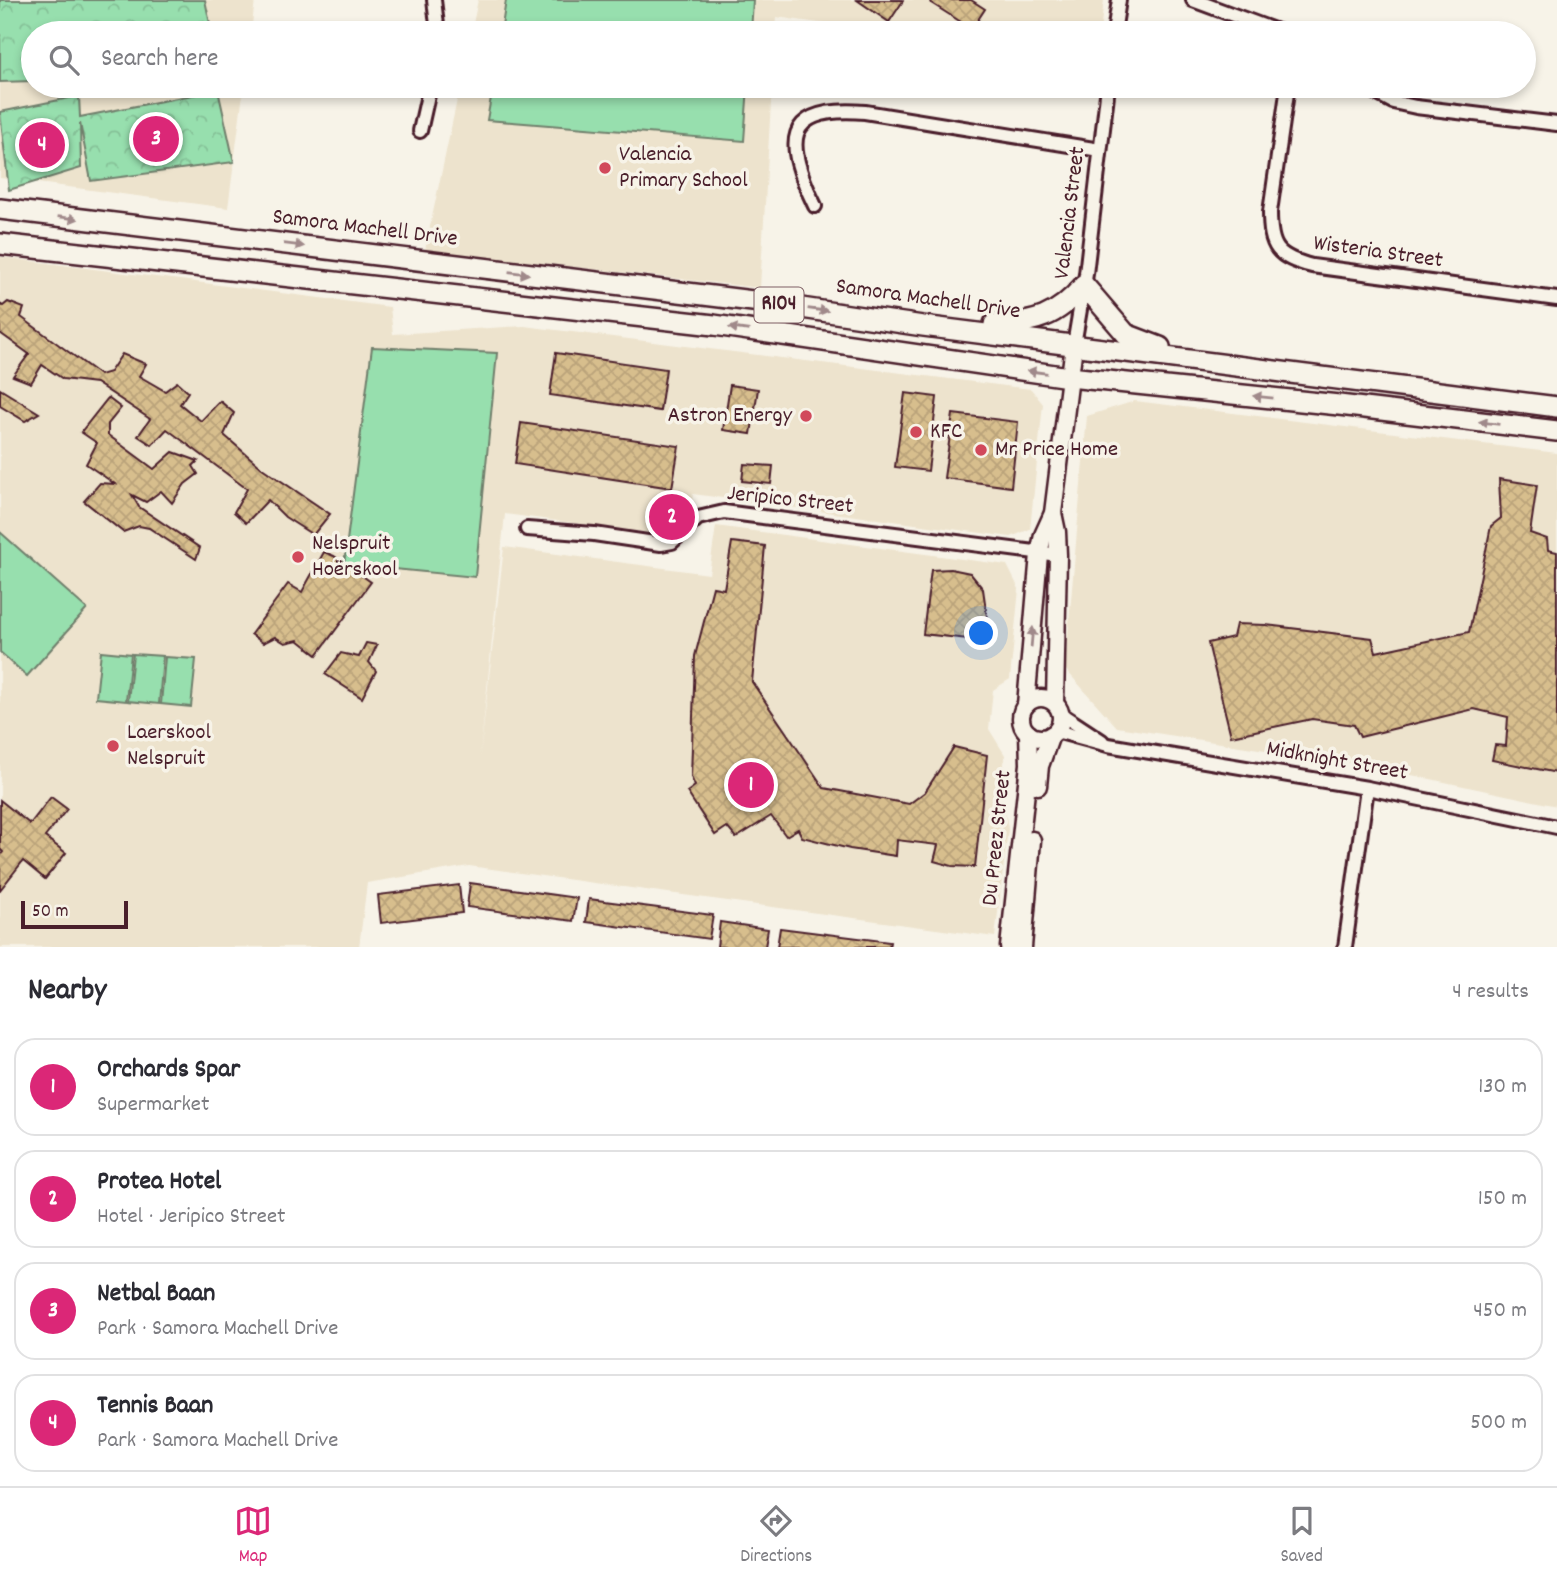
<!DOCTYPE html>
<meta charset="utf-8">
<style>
body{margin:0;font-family:Dekko,sans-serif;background:#f7f7f7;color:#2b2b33}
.scale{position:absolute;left:21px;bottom:18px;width:107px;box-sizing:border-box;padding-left:7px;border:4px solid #4a1f2b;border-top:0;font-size:19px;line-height:24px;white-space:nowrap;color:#4a1f2b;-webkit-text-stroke:5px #f7f3e8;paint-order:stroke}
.you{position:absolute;left:982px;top:634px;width:24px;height:24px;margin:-18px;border:5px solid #fff;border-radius:50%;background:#1a73e8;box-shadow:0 0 0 10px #1a73e833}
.badge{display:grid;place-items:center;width:46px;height:46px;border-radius:50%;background:#db2777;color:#fff;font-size:23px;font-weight:700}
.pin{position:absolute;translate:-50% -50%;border:4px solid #fff;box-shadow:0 2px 7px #0006}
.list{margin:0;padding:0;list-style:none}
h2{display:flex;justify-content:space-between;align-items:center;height:91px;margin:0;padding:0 28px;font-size:30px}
h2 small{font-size:23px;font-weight:400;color:#7c7c81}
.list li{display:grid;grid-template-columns:46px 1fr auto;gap:21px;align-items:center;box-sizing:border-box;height:98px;margin:0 14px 14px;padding:0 14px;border:2px solid #e1e1e2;border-radius:21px}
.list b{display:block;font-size:26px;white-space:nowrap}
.list p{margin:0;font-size:23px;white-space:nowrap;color:#7c7c81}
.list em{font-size:23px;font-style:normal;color:#7c7c81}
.icon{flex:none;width:38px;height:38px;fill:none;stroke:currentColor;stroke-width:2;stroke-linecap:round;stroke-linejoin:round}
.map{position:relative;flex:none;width:1557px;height:947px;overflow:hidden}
.search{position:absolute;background:#fff;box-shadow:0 4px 10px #0003;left:21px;right:21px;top:21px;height:77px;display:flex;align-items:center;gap:18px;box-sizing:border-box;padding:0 24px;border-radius:38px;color:#7c7c81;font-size:26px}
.sheet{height:539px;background:#fff}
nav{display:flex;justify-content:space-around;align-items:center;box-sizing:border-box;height:98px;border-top:2px solid #e1e1e2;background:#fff;font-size:19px;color:#7c7c81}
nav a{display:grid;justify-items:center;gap:4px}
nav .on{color:#db2777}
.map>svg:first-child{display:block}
.built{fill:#ede3cd}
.grass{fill:#97dfae;stroke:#707f6c;stroke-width:2}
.park{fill:url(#park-crowns);stroke:#707f6c;stroke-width:2}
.building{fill:url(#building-cross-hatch);stroke:#4a1f2b;stroke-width:2}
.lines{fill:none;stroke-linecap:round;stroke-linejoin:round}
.minor-casing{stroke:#4a1f2b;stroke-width:18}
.tertiary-casing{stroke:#4a1f2b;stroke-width:21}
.primary-casing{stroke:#4a1f2b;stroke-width:24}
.minor{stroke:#f7f3e8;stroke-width:12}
.tertiary{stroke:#f7f3e8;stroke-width:16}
.primary{stroke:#f7f3e8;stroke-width:19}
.oneway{fill:#a0898a}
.poi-dot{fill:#d1495b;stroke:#f7f3e8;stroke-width:2.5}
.labels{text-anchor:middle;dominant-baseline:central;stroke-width:7;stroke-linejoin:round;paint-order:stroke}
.shield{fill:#f7f3e8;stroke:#7e5f64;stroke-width:2}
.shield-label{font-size:21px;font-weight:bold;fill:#4a1f2b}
.poi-label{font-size:23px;fill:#4a1f2b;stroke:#f7f3e8;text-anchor:start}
.street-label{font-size:23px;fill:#4a1f2b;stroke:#f7f3e8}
</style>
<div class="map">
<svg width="1557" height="947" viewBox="0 0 1557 947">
<defs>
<pattern id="park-crowns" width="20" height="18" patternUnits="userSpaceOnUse" patternTransform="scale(1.75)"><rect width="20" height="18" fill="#97dfae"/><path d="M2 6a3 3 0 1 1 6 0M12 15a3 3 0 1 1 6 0" fill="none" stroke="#84bf96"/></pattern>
<pattern id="building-cross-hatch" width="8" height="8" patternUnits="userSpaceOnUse" patternTransform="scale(1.75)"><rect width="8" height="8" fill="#d7be8d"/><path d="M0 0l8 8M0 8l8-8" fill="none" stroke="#baa37a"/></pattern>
</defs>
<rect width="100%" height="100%" fill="#f7f3e8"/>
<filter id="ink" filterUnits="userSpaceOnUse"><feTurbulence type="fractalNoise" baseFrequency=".0143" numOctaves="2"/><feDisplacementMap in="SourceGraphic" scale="14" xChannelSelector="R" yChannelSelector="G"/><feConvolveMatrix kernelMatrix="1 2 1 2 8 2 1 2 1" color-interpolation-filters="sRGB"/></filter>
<g filter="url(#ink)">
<!-- built -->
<g class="built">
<polygon points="0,0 255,0 251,33 33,33 33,86 244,86 228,208 0,178"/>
<polygon points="478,0 1104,0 1100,33 891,33 776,17 775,33 471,33"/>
<polygon points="460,86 772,86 760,288 425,250"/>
<polygon points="0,257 390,307 393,334 524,326 1031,389 1043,404 1030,529 1011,537 693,494 690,514 665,535 505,514 480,756 504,547 709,574 716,526 1007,565 1019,589 1010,679 993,690 989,729 1005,755 1001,790 1008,829 995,937 469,866 367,883 359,947 0,947"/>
<polygon points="1135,401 1557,453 1557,806 1369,766 1117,727 1065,669 1087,416"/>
</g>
<!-- grass -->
<g class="grass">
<polygon points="506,0 753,0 751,33 501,33"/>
<polygon points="493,86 748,86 744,141 487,120"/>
<polygon points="372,347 497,353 475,577 344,564"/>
<polygon points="0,532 87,609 27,676 0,652"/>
<polygon points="101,651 131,654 126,701 96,698"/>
<polygon points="133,654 163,656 159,704 128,701"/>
<polygon points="165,657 196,659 191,707 161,704"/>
</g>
<!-- park -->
<g class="park">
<polygon points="0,0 205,0 212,33 33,33 33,81 0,82"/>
<polygon points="218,90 234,162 91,181 80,123 81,168 9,190 0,112 79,96 80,117"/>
</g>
<!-- building -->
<g class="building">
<polygon points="857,0 902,0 903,1 889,22"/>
<polygon points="933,0 971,0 985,9 972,29 931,3"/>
<polygon points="8,302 24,308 21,317 100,375 110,372 122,354 146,364 139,376 165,391 177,382 188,392 180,404 201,421 220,401 234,413 224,435 262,468 330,514 313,535 285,517 268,500 246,523 234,512 247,489 167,429 152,445 138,436 150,419 96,383 63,379 42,365 31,383 13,376 29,354 0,333 0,304 3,306"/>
<polygon points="556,353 666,369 660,411 550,395"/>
<polygon points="730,385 758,389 751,434 723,430"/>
<polygon points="0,389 39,413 25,421 0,406"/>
<polygon points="905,393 937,397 928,471 895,467"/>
<polygon points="108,398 121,408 108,424 108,435 154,469 173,452 198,461 193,466 198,474 185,484 172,503 161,491 146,502 132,495 139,507 200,548 196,559 149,528 139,526 123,532 84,501 100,483 115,484 86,464 97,443 81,432"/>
<polygon points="953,414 1018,422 1011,487 944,478"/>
<polygon points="521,423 679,446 672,488 515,464"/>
<polygon points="744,464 773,466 771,484 742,481"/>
<polygon points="1499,479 1537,485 1530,533 1547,539 1548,550 1557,552 1557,773 1492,760 1495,745 1506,746 1508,717 1474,709 1360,737 1354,725 1312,719 1231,736 1208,643 1233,637 1236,624 1266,625 1372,638 1376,652 1469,632 1491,526 1501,518"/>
<polygon points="732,542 765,546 752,682 824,788 909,804 925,792 954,747 987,755 975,867 952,866 934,861 938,845 897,840 896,856 850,849 802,837 798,829 786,836 771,816 736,838 727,827 715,835 687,792 695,786 691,777 695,656 713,587 724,589"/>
<polygon points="324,552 334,556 371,582 317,655 298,640 285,643 275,637 263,643 251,634 288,584 302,592"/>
<polygon points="951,569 970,573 983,589 988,624 986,641 923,634 931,570"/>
<polygon points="366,643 377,645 369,662 376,671 362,698 325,674 341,653 359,657"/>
<polygon points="51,797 67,809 45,837 66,853 45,879 23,861 0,890 0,856 3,852 0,849 0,800 30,824"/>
<polygon points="470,883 577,898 573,921 467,907"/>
<polygon points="459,885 462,913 381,923 378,895"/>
<polygon points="589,899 713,915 709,939 586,922"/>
<polygon points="720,922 768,929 765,947 717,947"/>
<polygon points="780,928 890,942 889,947 777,947"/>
</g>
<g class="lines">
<!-- minor casing -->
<g class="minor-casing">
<g id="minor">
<polyline points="434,0 438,33"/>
<polyline points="1193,0 1282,33"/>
<polyline points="1114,33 1119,0"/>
<path d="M 1288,86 L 1270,212 C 1270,248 1277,257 1312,266 L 1557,299"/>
<polyline points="1363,86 1393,102 1416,107 1557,124"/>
<polyline points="420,131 430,86"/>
<path d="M 815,206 C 785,144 781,105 865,112 L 1100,150"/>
<polyline points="1074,345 1086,274 1108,86"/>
<polyline points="527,529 594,534 661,544 672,542 698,518 724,512 1058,555"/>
<polyline points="1061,714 1102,741"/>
<polyline points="1056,731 1108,745 1367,788 1557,827"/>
<polyline points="1345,947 1367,788"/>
</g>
</g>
<!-- tertiary casing -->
<g class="tertiary-casing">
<g id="tertiary">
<polyline points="1053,513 1057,532 1058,555 1055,703"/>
<circle cx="1041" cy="718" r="20"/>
<polyline points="1026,705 1039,554 1043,535 1053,513 1074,345"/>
<polyline points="1038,786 1040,766 1051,735"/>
<polyline points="1009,947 1029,764 1028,733"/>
<polyline points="1023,947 1032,840"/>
</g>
</g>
<!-- primary casing -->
<g class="primary-casing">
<g id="primary">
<polyline points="0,209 761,302 923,326 1557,407"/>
<polyline points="0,244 714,325 1069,377 1339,405 1557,431"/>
<path d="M 994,324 C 1034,324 1057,317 1084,285 L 1126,334 L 1160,347"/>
</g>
</g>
<!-- minor -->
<use href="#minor" class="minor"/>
<!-- tertiary -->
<use href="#tertiary" class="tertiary"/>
<!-- primary -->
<use href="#primary" class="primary"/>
</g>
<!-- one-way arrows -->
<defs><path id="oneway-solid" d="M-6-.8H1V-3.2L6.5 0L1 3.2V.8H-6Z" transform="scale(1.75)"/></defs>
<g class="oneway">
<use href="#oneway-solid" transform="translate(68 218) rotate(7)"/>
<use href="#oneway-solid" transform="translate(294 245) rotate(7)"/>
<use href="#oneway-solid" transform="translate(519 273) rotate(7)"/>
<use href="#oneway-solid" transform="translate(818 310) rotate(8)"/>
<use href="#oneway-solid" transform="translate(739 329) rotate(-172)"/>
<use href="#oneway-solid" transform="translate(1037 372) rotate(-172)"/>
<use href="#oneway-solid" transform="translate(1263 397) rotate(-174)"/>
<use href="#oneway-solid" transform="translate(1489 423) rotate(-173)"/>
<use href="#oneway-solid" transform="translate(1032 637) rotate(-85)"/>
</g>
</g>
<!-- markers -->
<g class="poi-dot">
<circle cx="605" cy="168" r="7"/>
<circle cx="806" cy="416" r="7"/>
<circle cx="916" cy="432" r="7"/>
<circle cx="981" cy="450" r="7"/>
<circle cx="298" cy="557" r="7"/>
<circle cx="113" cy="746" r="7"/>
</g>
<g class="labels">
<!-- shield labels -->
<rect class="shield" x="754.5" y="287.5" width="49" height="35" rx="5"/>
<g class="shield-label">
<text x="779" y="305">R104</text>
</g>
<!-- poi labels -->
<g class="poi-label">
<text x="619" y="155">Valencia<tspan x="619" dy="26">Primary School</tspan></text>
<text x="792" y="416" text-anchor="end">Astron Energy</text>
<text x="930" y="432">KFC</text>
<text x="995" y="450">Mr Price Home</text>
<text x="312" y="544">Nelspruit<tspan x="312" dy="26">Hoërskool</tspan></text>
<text x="127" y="733">Laerskool<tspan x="127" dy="26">Nelspruit</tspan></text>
</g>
<!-- street labels -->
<g class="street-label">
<text transform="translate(1071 213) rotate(-83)">Valencia Street</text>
<text transform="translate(365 229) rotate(7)">Samora Machell Drive</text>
<text transform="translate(1378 253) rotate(8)">Wisteria Street</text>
<text transform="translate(928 300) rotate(8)">Samora Machell Drive</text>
<text transform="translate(790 501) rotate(6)">Jeripico Street</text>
<text transform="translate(1337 762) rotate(10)">Midknight Street</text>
<text transform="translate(998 838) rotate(-84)">Du Preez Street</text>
</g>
</g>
</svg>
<div class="scale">50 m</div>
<div class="you"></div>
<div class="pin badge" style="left:751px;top:785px">1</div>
<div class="pin badge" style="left:672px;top:517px">2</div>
<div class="pin badge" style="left:156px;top:139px">3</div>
<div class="pin badge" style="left:42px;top:145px">4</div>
<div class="search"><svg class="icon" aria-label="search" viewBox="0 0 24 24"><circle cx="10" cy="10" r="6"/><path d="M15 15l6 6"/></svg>Search here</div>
</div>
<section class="sheet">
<h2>Nearby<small>4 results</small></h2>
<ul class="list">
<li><span class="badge">1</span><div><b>Orchards Spar</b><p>Supermarket</p></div><em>130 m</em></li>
<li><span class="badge">2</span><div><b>Protea Hotel</b><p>Hotel · Jeripico Street</p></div><em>150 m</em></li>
<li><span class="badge">3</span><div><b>Netbal Baan</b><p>Park · Samora Machell Drive</p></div><em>450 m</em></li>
<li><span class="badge">4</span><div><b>Tennis Baan</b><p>Park · Samora Machell Drive</p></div><em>500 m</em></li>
</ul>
</section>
<nav>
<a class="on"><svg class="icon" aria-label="map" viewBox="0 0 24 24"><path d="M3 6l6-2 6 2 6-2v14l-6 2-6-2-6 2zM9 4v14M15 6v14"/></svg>Map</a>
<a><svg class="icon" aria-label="directions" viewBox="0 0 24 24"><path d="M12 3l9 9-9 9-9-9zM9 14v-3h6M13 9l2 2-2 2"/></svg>Directions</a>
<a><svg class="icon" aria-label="saved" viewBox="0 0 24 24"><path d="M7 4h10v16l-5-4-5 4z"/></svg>Saved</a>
</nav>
